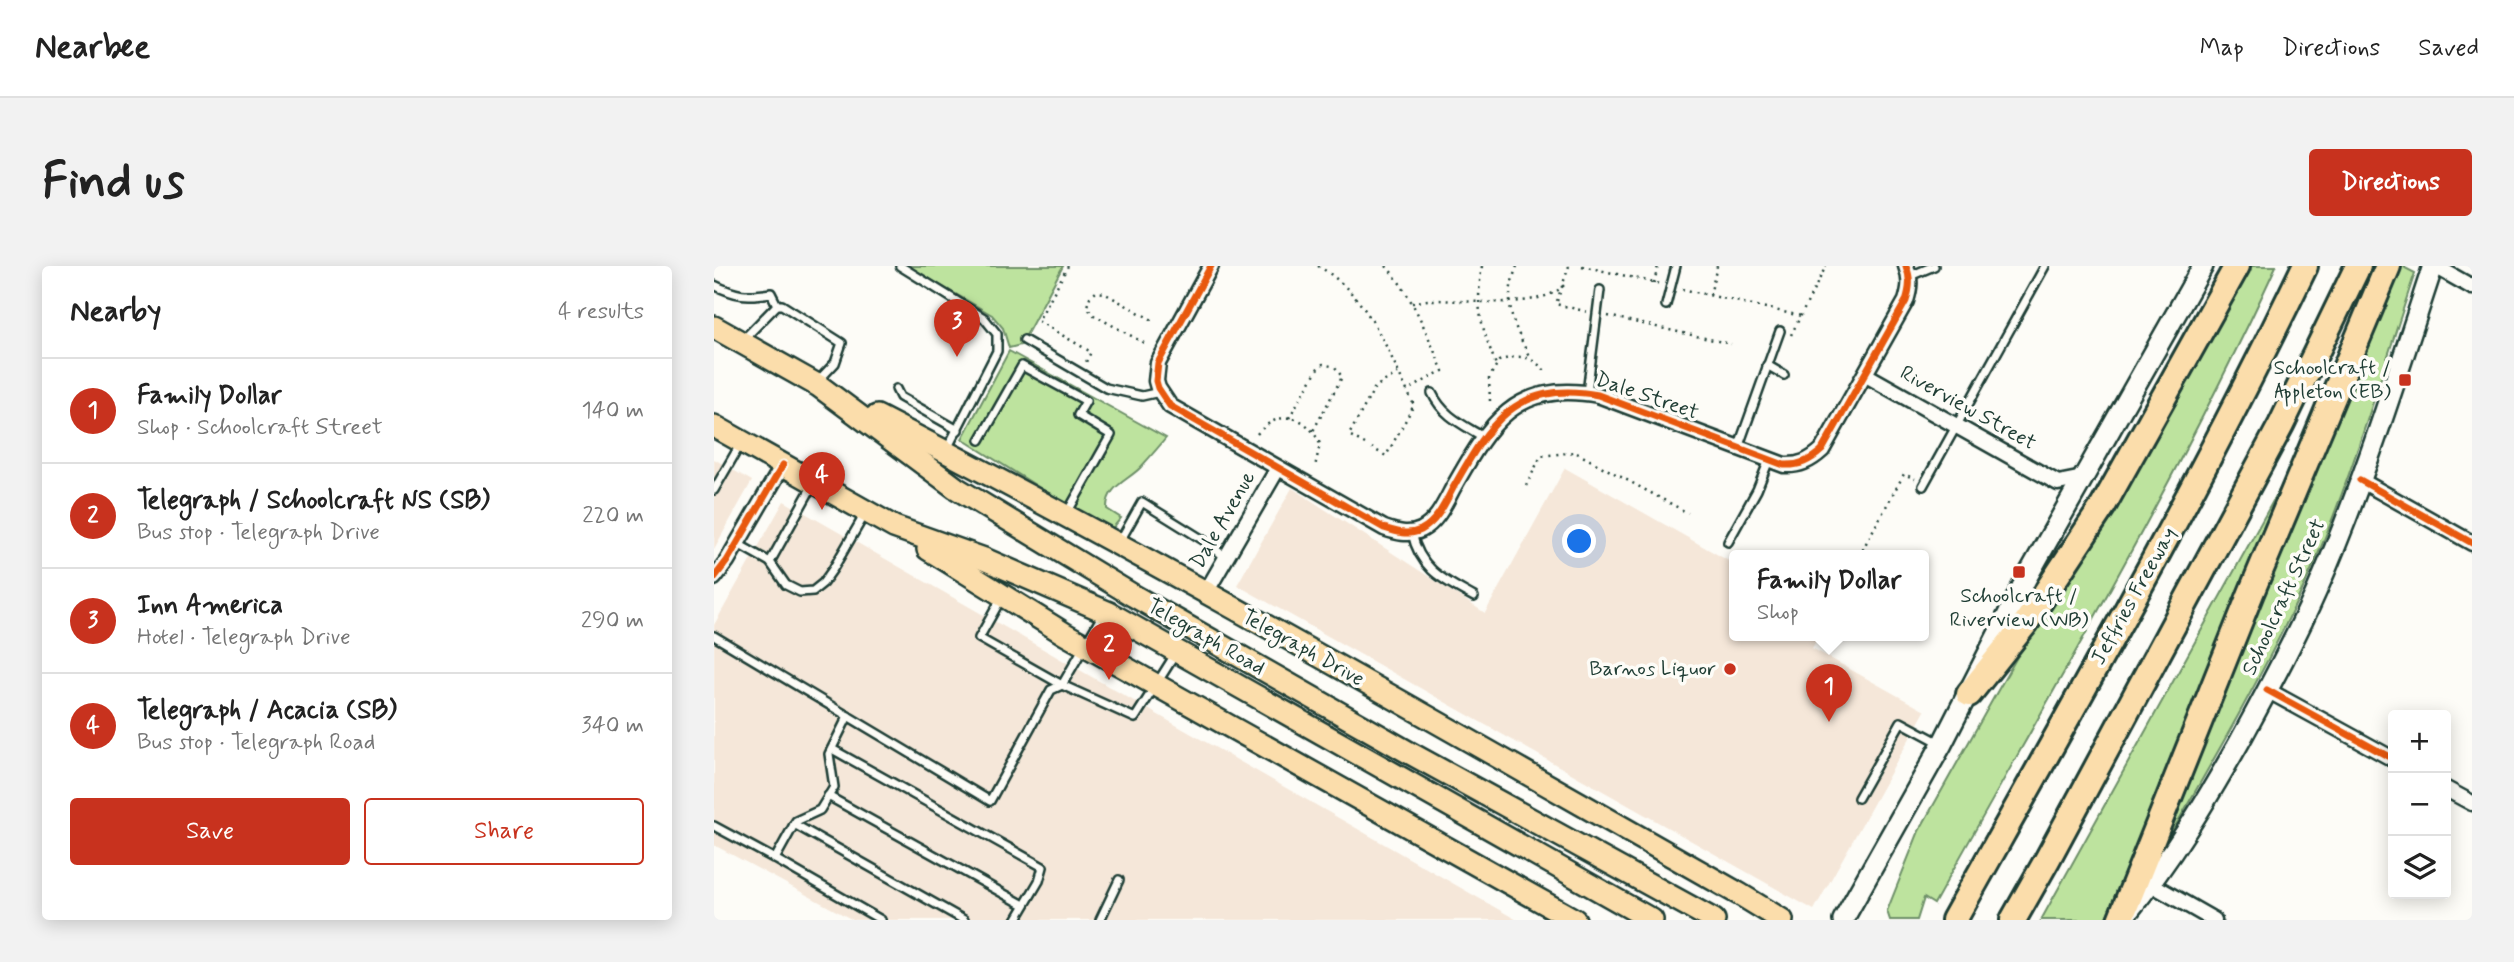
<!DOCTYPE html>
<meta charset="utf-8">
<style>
body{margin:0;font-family:Mynerve,sans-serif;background:#f2f2f2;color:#222}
.controls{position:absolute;right:21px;bottom:21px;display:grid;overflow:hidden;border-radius:7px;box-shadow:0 4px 18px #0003}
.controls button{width:63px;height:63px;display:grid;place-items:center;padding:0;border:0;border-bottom:2px solid #e0e0e0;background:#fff;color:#222;font:35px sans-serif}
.you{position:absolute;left:866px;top:276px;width:24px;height:24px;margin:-18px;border:5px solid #fff;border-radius:50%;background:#1a73e8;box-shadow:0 0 0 10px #1a73e833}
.badge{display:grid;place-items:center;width:46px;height:46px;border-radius:50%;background:#c8321e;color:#fff;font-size:23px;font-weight:700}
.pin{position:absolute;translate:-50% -58px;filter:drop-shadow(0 2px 4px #0008)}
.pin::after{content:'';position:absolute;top:37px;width:24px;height:21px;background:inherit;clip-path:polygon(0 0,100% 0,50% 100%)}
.popup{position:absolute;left:1015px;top:284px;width:200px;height:91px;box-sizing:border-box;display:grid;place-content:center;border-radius:7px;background:#fff;filter:drop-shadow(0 2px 5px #0005);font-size:23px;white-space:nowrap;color:#767676}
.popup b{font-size:26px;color:#222}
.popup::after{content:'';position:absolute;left:50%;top:100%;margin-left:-14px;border:14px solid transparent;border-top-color:#fff}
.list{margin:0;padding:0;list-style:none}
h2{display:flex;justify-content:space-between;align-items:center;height:91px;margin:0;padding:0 28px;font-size:30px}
h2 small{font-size:23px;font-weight:400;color:#767676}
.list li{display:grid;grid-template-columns:46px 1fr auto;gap:21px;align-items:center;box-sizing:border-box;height:105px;padding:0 28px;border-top:2px solid #e0e0e0}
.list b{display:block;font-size:26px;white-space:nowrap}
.list p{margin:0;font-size:23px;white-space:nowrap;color:#767676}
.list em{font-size:23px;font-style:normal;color:#767676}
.actions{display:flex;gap:14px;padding:21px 28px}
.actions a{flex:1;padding:16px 0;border:2px solid #c8321e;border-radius:7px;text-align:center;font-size:24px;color:#c8321e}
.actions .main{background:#c8321e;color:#fff}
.icon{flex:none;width:38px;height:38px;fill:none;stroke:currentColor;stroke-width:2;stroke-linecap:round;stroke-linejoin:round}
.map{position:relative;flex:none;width:1758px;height:654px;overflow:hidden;border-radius:7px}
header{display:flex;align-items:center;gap:42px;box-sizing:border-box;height:98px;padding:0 35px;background:#fff;border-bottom:2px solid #e0e0e0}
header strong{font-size:33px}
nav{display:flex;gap:38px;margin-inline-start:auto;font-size:24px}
.intro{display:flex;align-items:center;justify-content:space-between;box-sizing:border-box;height:168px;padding:0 42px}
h1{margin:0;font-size:49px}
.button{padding:18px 32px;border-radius:7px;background:#c8321e;color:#fff;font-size:24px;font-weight:700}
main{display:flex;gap:42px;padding:0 42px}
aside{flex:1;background:#fff;border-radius:7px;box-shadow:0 4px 18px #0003}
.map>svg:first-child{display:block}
.built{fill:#f5e7d9}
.green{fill:#bde39e;stroke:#6e9069;stroke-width:2}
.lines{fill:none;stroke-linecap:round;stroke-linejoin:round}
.lane-casing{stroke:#1f3d34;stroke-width:12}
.street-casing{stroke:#1f3d34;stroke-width:19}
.secondary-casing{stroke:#1f3d34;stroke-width:24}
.primary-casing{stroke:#1f3d34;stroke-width:26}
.highway-casing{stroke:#1f3d34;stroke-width:30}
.path{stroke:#1f3d34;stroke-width:2.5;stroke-dasharray:2 5;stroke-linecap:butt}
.lane{stroke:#fdfcf7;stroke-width:7}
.street{stroke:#fdfcf7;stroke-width:14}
.secondary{stroke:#fdfcf7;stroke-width:19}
.primary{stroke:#fbddab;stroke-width:21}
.highway{stroke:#fbddab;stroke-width:24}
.cycleway-casing{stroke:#fdfcf7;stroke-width:11}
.cycleway{stroke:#e8590c;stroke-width:7}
.poi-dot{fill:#c8321e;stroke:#fdfcf7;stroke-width:2.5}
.labels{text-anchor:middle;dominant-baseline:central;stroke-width:7;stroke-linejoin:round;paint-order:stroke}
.poi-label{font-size:21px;fill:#1f3d34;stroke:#fdfcf7;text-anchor:end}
.street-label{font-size:21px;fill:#1f3d34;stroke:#fdfcf7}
</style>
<header>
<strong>Nearbee</strong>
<nav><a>Map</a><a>Directions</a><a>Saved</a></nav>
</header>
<div class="intro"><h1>Find us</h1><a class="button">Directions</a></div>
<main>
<aside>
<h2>Nearby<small>4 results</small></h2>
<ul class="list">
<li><span class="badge">1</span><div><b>Family Dollar</b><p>Shop · Schoolcraft Street</p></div><em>140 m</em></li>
<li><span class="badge">2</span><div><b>Telegraph / Schoolcraft NS (SB)</b><p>Bus stop · Telegraph Drive</p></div><em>220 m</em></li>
<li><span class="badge">3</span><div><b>Inn America</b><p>Hotel · Telegraph Drive</p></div><em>290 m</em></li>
<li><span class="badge">4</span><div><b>Telegraph / Acacia (SB)</b><p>Bus stop · Telegraph Road</p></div><em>340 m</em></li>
</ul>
<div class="actions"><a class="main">Save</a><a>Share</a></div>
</aside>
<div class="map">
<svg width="1758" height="654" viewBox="0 0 1758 654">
<rect width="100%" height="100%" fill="#fdfcf7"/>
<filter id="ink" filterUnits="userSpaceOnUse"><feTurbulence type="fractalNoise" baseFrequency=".0143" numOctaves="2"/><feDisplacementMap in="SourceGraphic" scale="14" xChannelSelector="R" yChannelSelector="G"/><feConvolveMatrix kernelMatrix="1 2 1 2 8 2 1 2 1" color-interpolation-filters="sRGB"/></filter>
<g filter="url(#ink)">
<!-- built -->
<g class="built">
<polygon points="0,193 38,215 0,283"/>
<polygon points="851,202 1020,298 1020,370 1105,370 1098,382 1211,445 1100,644 523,319 578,222 771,347"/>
<polygon points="70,235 803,654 139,654 0,579 0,359"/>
</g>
<!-- green -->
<g class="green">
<polygon points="193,0 349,0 307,79 295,82 289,62 278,49"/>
<path d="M 1537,0 L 1562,0 C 1461,219 1337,427 1220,638 L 1210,632 L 1203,654 L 1176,654 L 1173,645 L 1205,565 L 1279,433 L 1303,391 L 1335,347 L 1380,276 Z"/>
<path d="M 1686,0 L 1691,0 L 1691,2 L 1701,7 C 1666,110 1637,218 1591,318 C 1551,405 1503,488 1455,571 L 1451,568 Z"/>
<path d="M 295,85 L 452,172 C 444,182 435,192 426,202 C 413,215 392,221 393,243 L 407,252 L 398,263 L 391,263 L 248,173 Z"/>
<polygon points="1580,197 1391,654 1327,654"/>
</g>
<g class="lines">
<!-- lane casing -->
<g class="lane-casing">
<g id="lane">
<polyline points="186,0 270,52 283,68 283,85 232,185"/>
<polyline points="1196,10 1220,0"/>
<path d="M 0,19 C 23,30 32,31 57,27 L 63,39"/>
<polyline points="952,39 962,0"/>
<polyline points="29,74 63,39 68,39 128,77 121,97 103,116"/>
<polyline points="310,74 392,122 428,130 446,126"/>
<polyline points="1053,99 1070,109"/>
<polyline points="182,123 186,131 244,164"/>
<path d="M 718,127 C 729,150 748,158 769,171"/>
<polyline points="873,127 886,24"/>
<polyline points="266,174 308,100 372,135 364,149 397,169 353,247"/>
<polyline points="1024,182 1066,65"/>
<polyline points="1209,220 1331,0"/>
<polyline points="0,224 26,179"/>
<path d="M 698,267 C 706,304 730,314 760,331"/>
<polyline points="406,275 428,236 494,277 512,292"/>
<polyline points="1014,276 1043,224 1055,194"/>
<polyline points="24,278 56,296 72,319 86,326 99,325 109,317 119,303 151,248"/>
<polyline points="56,296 100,217"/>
<polyline points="287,333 265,372 348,419 421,452 462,387"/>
<polyline points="0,370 276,535 337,424 348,419 389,348"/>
<polyline points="118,483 329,601 325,615 302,654"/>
<polyline points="114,530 310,639"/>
<polyline points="1144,532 1187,456 1228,478"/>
<polyline points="80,558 250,654"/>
<polyline points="0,560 61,593 82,555 106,544 120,521 115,488 134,450"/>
<polyline points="61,593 167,654"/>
<polyline points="386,654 405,614"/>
</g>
</g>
<!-- street casing -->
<g class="street-casing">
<g id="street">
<path d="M 497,0 L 444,97 L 442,115 L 444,122 L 456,140 L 670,262 C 682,266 694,270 707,264 C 723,256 731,237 739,222 C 775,158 801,114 884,129 L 1070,199 C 1085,200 1096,195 1108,184 L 1192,35 C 1196,22 1197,13 1192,0"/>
<polyline points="1721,0 1758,21"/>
<polyline points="1152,109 1344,217 1369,212"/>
<polyline points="1646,214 1758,277"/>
<polyline points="0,312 13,295 69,199"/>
<polyline points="491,328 564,202"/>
<polyline points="1553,424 1679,493"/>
<polyline points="1732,523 1758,537"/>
<polyline points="1437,618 1500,654"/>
</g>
</g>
<!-- secondary casing -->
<g class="secondary-casing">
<g id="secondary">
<path d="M 1413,647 C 1457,594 1492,535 1526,475 C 1553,425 1580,376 1603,324 C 1649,219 1683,109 1719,0"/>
<polyline points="1129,654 1228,478 1313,311 1489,0"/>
</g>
</g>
<!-- primary casing -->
<g class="primary-casing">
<g id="primary">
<polyline points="0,61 105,120 242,222 420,330 694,486 1000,654"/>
<path d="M 163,150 C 456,301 741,467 1027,629 L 1068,654"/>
<polyline points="0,160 180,261 270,293 395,347 938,654"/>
<polyline points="214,283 351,368 861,654"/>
</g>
</g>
<!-- highway casing -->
<g class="highway-casing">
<g id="highway">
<polyline points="1255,428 1311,358 1389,240 1523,0"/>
<path d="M 1240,654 C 1361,438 1484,223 1591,0"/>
<polyline points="1299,654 1333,594 1567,159 1644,0"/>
<polyline points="1406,654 1537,327 1674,0"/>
</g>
</g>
<!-- path -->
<g class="path">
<polyline points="354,0 324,55 377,86 371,98"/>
<path d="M 604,0 C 657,31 674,87 700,139 L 672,190 L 658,182"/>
<path d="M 672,0 C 699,29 713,69 729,105 C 715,110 707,119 692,124"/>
<path d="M 768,0 C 761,44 767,58 782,99"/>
<path d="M 803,0 C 788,39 799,57 816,92"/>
<polyline points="855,0 842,38 874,46"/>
<polyline points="868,0 947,18"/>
<polyline points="940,17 944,0"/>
<polyline points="968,23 1087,50"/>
<polyline points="996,29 1003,0"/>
<path d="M 698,37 C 705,36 712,33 719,34 C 752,34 828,45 851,18"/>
<polyline points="894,50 1017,78"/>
<polyline points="1077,69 1112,0"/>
<polyline points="430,77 378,48 373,40 376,31 382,26 390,27 442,56"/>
<path d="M 776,135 L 775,112 L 785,95 C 807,87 818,90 834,108"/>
<polyline points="575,152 604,102 609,98 621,101 628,111 599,165"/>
<path d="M 543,168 C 565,143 592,147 606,178 L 601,201"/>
<polyline points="651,178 635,169 661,121 684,107"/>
<polyline points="812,220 827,190 861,186 974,247"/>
<polyline points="1145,290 1190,208 1201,213"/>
</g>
<!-- lane -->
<use href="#lane" class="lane"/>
<!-- street -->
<use href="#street" class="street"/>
<!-- secondary -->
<use href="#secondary" class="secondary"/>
<!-- primary -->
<use href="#primary" class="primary"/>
<!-- highway -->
<use href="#highway" class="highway"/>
<!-- cycleway casing -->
<g class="cycleway-casing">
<g id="cycleway">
<path d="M 497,0 L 444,97 L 442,115 L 444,122 L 456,140 L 670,262 C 682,266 694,270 707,264 C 723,256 731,237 739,222 C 775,158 801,114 884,129 L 1070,199 C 1085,200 1096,195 1108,184 L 1192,35 C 1196,22 1197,13 1192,0"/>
<polyline points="1646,214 1758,277"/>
<polyline points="0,312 13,295 69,199"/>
<polyline points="1553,424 1679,493"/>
</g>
</g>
<!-- cycleway -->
<use href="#cycleway" class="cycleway"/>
</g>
</g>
<!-- markers -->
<g class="poi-dot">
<rect x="1684" y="107" width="14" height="14" rx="3.5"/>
<rect x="1298" y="299" width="14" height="14" rx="3.5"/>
<circle cx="1016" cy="403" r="7"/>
</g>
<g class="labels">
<!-- poi labels -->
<g class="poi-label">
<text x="1677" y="102">Schoolcraft /<tspan x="1677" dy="24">Appleton (EB)</tspan></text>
<text x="1305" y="330" text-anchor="middle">Schoolcraft /<tspan x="1305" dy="24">Riverview (WB)</tspan></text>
<text x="1002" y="403">Barnos Liquor</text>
</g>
<!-- street labels -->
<g class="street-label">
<text transform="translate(933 130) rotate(19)">Dale Street</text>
<text transform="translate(1254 142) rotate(29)">Riverview Street</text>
<text transform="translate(509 254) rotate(-60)">Dale Avenue</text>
<text transform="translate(1420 330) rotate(-61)">Jeffries Freeway</text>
<text transform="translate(1570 331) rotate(-65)">Schoolcraft Street</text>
<text transform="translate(492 371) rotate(30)">Telegraph Road</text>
<text transform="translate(589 382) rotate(29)">Telegraph Drive</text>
</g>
</g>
</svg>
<div class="controls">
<button>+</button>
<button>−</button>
<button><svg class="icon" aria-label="layers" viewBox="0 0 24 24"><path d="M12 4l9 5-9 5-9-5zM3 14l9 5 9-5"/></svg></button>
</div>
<div class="you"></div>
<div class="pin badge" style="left:1115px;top:456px">1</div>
<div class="popup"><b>Family Dollar</b>Shop</div>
<div class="pin badge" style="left:395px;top:414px">2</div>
<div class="pin badge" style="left:243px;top:91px">3</div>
<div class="pin badge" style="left:108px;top:244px">4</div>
</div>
</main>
